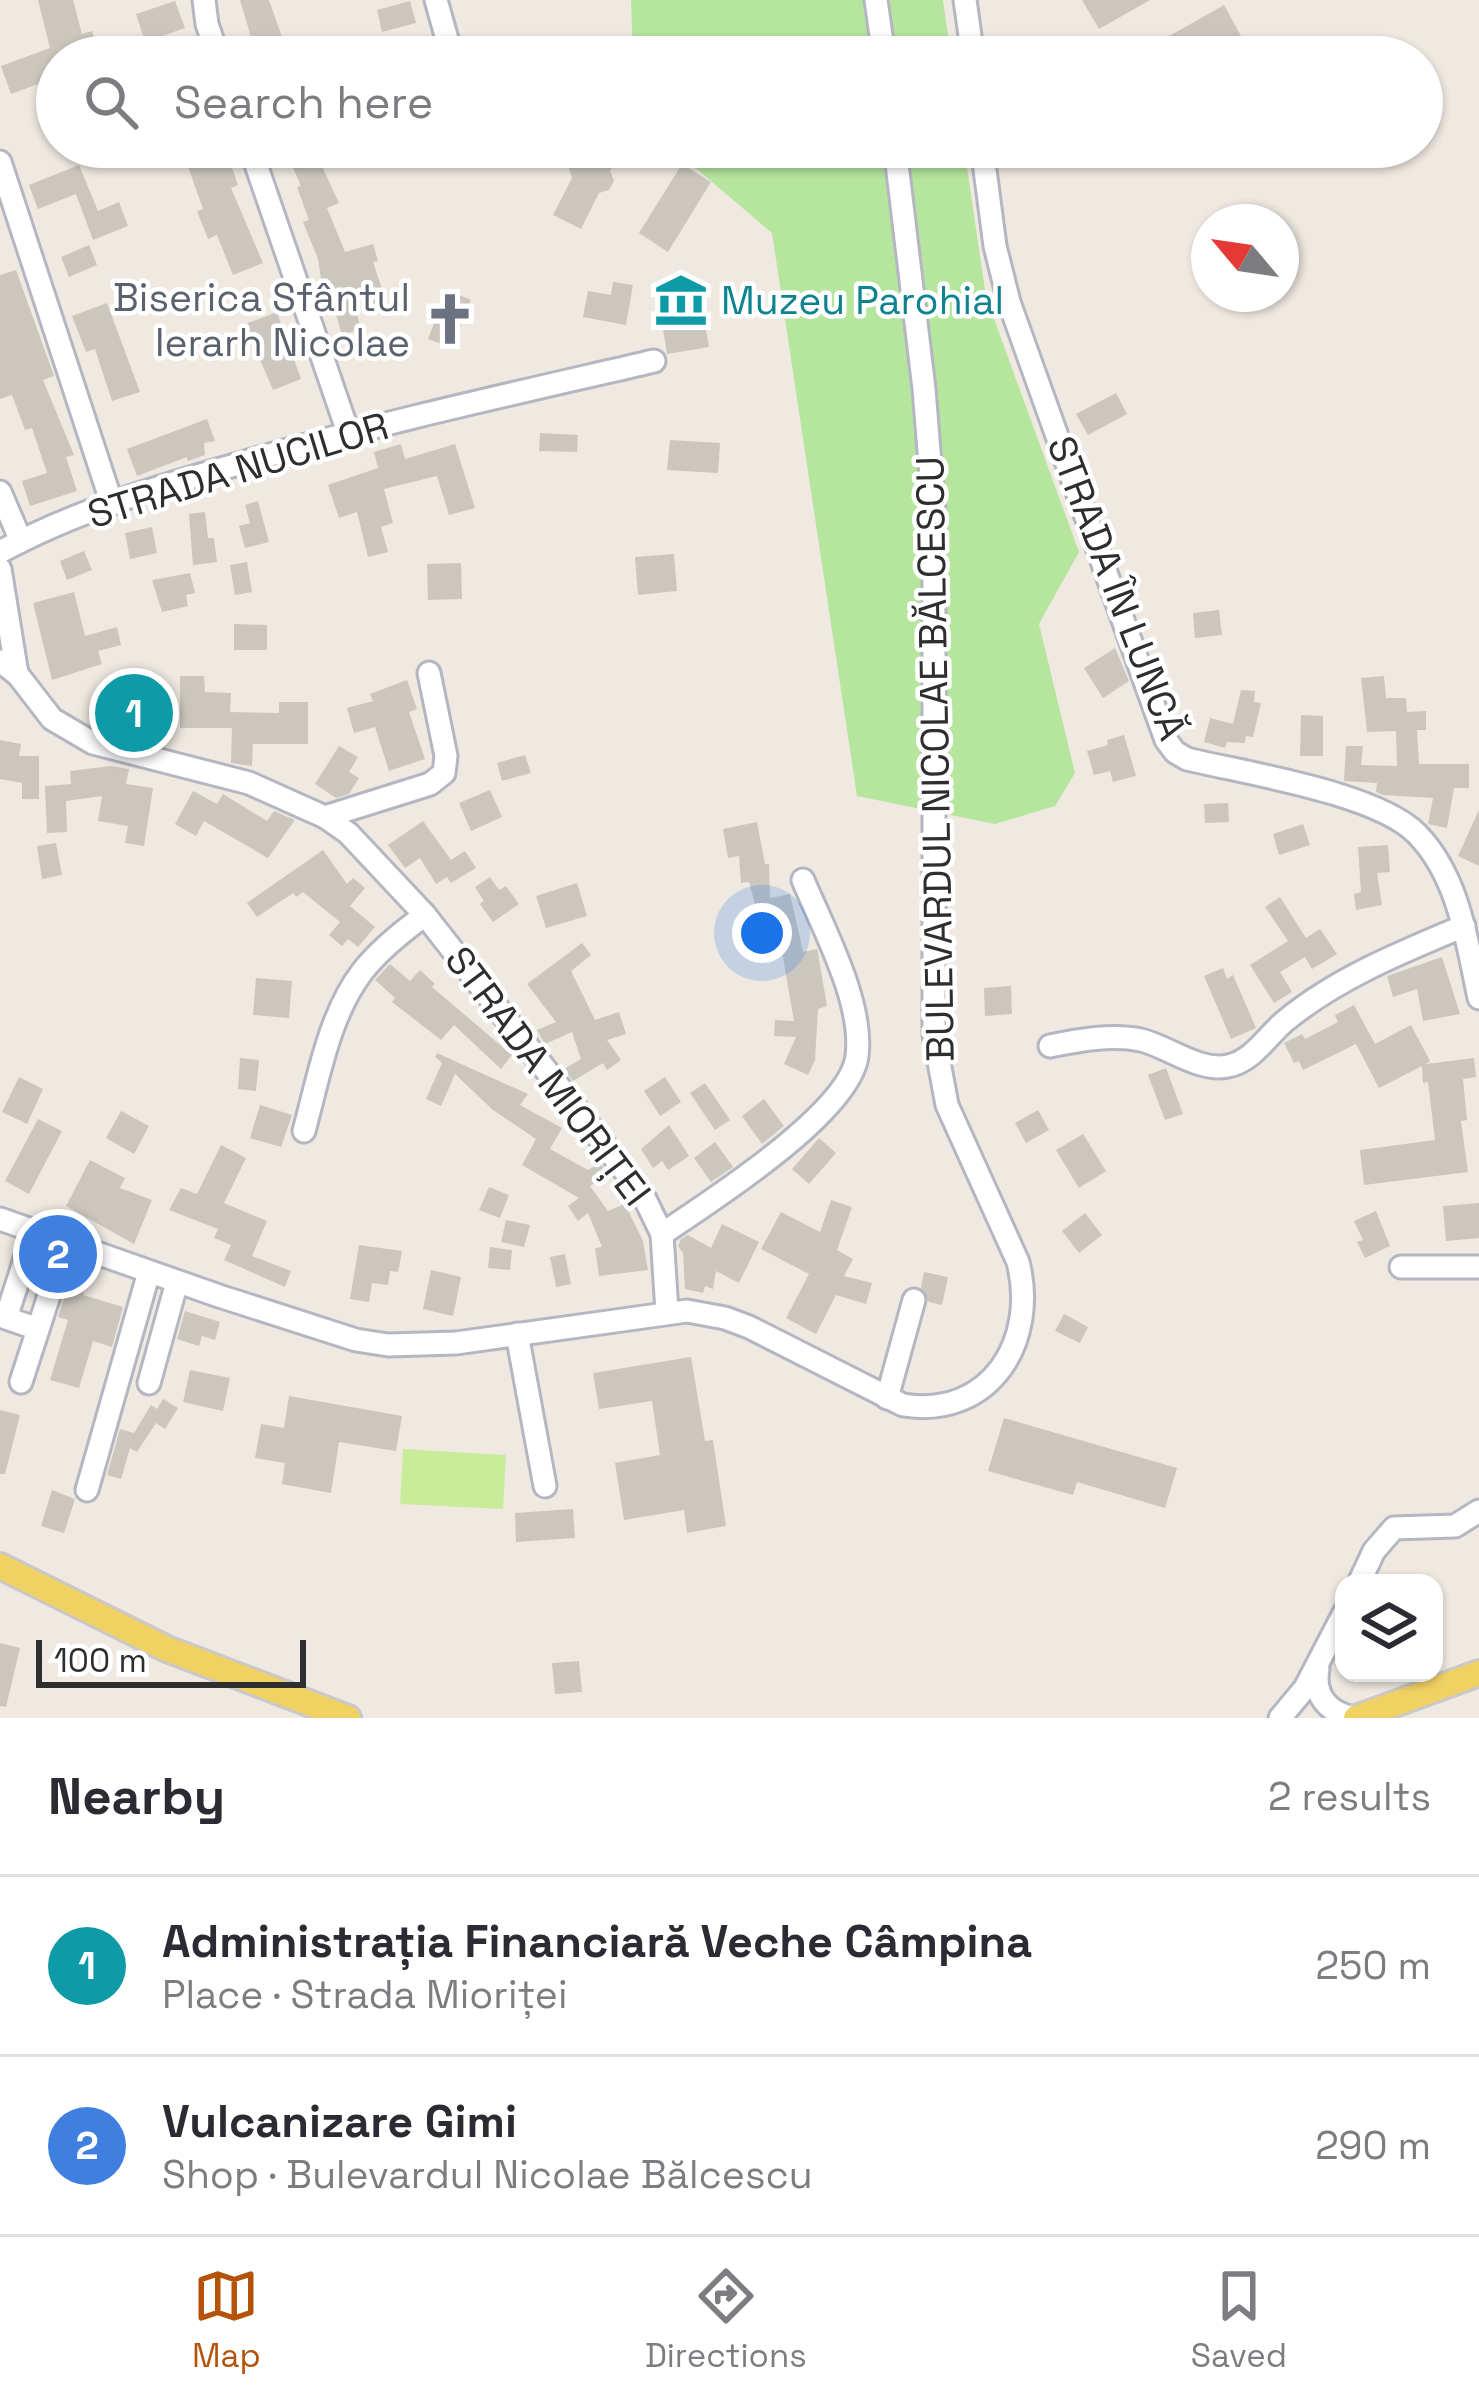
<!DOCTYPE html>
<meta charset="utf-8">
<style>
body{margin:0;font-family:"Space Grotesk",sans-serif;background:#f2f2f3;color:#2b2b33}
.controls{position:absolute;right:36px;bottom:36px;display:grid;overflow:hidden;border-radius:24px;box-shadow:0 3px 9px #0004}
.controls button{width:108px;height:108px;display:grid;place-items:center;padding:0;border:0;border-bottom:3px solid #e1e1e2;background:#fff;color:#2b2b33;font:60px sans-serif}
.compass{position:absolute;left:1191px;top:204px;width:108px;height:108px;border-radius:50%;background:#fff;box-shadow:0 3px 9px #0004;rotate:299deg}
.scale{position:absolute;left:36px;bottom:30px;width:270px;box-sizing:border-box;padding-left:12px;border:6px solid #2e2e2e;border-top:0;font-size:33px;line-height:42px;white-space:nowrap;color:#2e2e2e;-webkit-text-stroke:9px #fff;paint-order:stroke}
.you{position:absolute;left:762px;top:933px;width:42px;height:42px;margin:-30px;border:9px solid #fff;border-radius:50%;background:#1a73e8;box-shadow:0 0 0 18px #1a73e833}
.badge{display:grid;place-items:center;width:78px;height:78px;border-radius:50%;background:#b45309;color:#fff;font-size:39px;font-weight:700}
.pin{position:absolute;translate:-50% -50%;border:6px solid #fff;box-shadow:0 3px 12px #0006}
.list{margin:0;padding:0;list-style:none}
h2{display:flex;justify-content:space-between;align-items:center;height:156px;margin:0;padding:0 48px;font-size:51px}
h2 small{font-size:39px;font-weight:400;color:#7c7c81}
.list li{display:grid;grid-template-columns:78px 1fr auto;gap:36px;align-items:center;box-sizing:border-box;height:180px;padding:0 48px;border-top:3px solid #e1e1e2}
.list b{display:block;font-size:45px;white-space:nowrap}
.list p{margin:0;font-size:39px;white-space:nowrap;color:#7c7c81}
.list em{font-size:39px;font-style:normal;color:#7c7c81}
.icon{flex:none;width:66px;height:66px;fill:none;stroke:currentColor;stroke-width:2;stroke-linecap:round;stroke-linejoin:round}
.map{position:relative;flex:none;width:1479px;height:1718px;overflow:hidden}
.search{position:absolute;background:#fff;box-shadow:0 3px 9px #0004;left:36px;right:36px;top:36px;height:132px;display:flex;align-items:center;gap:30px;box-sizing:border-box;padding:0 42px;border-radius:66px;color:#7c7c81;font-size:45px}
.sheet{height:516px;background:#fff}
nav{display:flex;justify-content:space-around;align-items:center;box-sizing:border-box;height:168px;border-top:3px solid #e1e1e2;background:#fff;font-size:33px;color:#7c7c81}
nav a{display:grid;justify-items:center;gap:6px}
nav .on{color:#b45309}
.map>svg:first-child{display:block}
.green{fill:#b6e59e}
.pitch{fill:#c9ec9a}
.building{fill:#cbc7bf}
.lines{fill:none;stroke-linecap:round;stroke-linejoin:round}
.minor-casing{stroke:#b4b7c1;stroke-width:27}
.major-casing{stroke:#c9c9c9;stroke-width:30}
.minor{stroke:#fff;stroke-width:21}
.major{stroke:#f2d163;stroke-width:24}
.labels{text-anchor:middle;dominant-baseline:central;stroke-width:9;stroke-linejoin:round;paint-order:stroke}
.worship-label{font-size:39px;fill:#5b616d;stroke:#fff;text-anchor:end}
.culture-label{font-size:39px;fill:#0d838f;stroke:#fff;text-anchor:start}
.street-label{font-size:39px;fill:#2e2e2e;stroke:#fff}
</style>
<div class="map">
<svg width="1479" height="1718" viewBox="0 0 1479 1718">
<rect width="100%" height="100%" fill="#efe9e1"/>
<!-- green -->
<g class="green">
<polygon points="631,0 943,0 951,57 633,57"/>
<polygon points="671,147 964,147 986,297 1079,552 1039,624 1075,773 1055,806 995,824 857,796 772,233"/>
</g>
<!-- pitch -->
<polygon class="pitch" points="403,1449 506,1455 503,1509 400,1504"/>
<!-- building -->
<g class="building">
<polygon points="38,0 73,0 82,34 92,31 100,57 57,57 57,77 11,94 1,66 50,48"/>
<polygon points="240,0 269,0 289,57 257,57"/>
<polygon points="1082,0 1150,0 1099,29"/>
<polygon points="175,1 185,28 145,42 136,14"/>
<polygon points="410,1 416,23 382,32 377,10"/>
<polygon points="1224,5 1246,45 1241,47 1247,57 1132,57"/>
<polygon points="181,147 225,147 238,185 231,188 263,263 233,275 217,235 208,239 197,211 203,209"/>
<polygon points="284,147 313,147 339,203 327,208 345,252 373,244 378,261 373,262 386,301 356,311 361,329 342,335 327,284 322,285 318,259 303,222 309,220 297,187 301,186"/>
<polygon points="590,147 615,147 618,156 610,171 614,181 609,190 599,193 581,229 553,215 572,178 569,168 573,161 584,159"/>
<polygon points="682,164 711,182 668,252 639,233"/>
<polygon points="79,165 98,211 119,202 128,226 93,240 76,194 38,209 29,185"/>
<polygon points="89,245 97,265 69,277 61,257"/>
<polygon points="16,270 54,376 43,380 74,455 66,457 77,491 30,506 22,481 47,473 32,428 25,430 12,395 0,399 0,275"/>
<polygon points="613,282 633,285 626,325 583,317 588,291 611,295"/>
<polygon points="689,289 693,319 704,318 709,347 667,354 662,323 670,322 668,315 675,314 671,291"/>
<polygon points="447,290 471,300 452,348 428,339"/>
<polygon points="107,303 140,392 112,401 95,349 86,352 72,316"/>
<polygon points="277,312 301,379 273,390 245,324"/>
<polygon points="1116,393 1127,414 1088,435 1076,414"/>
<polygon points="207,419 215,441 204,443 205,455 188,461 187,457 137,476 127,449"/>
<polygon points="540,433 578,435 577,452 539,451"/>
<polygon points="670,440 720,443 718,473 667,470"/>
<polygon points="401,444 405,459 455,444 475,508 449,515 437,476 384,489 393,523 381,527 388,552 368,557 357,512 339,518 328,485 378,468 374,452"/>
<polygon points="258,501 269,542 245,548 239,526 250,523 245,505"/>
<polygon points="205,512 208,538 214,538 217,562 193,565 189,514"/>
<polygon points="152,527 157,553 130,559 125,533"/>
<polygon points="84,551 92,570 67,580 60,561"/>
<polygon points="674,554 677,591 638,595 635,557"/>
<polygon points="247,562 252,592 235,595 230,565"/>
<polygon points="461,563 462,599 428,600 427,564"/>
<polygon points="190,573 195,593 186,595 188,606 162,612 152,580"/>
<polygon points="74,592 85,636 117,627 121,645 98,651 102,664 52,680 33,603"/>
<polygon points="1219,610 1222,635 1195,638 1193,613"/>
<polygon points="234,624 267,625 267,650 234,650"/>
<polygon points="1115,648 1129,681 1103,698 1084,668"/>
<polygon points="180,676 204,676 205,692 231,693 230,712 279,713 279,702 308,702 308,744 253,744 252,766 231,763 232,728 180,728"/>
<polygon points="1384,676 1386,698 1406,698 1407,712 1426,711 1426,730 1417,730 1419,764 1469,764 1469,788 1454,788 1447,828 1428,824 1433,798 1383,795 1376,792 1377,783 1344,781 1346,746 1363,746 1361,765 1397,766 1396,731 1367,732 1361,678"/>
<polygon points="407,680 417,709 409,712 425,759 389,771 375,727 354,733 347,708 373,701 370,694"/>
<polygon points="1241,690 1255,691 1254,702 1261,703 1253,737 1246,736 1245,743 1227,742 1225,748 1204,742 1210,718 1233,724"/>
<polygon points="152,694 152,731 116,731 116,695"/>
<polygon points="1301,715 1323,716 1323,756 1300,756"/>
<polygon points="1124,735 1136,776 1113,782 1110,771 1094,775 1087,751 1108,745 1107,740"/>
<polygon points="0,740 21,744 19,756 39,756 39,799 22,799 22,783 0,779"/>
<polygon points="339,746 358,757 349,772 359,778 349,794 336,798 315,784"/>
<polygon points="525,755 531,773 502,781 497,763"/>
<polygon points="111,766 129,769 126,784 153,788 144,846 125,843 128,826 98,821 102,796 66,801 67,832 47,833 45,786 71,784 70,771"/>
<polygon points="490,790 502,817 471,831 459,803"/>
<polygon points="193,791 217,804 223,794 267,821 274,811 295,820 268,858 204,821 196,836 175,824"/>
<polygon points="1228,803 1229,822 1205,823 1204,804"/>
<polygon points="1479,810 1479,866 1458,856"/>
<polygon points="423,821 451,860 465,851 476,868 451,883 447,877 436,884 420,858 405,868 388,845"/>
<polygon points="757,822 765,864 769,864 770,898 790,894 803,952 817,949 818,953 827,1006 818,1009 815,1060 808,1075 784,1064 796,1037 774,1036 775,1020 794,1021 781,946 767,949 749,882 741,883 739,856 728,858 723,829"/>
<polygon points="1303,824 1310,845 1279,855 1273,834"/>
<polygon points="56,843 62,875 42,879 37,846"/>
<polygon points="1388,845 1390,872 1377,873 1382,905 1356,910 1354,894 1361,892 1358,847"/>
<polygon points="323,850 347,884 353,878 365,888 350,906 375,927 358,947 348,939 342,946 329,935 340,922 303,892 296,897 293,893 257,917 247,903"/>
<polygon points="490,877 499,890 506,886 519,904 493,922 480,904 484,901 475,887"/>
<polygon points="577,883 587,916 546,928 536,896"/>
<polygon points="1280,897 1306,938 1320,929 1337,954 1312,969 1305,957 1280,972 1292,992 1274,1003 1250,965 1288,941 1265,907"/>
<polygon points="582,943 591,955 571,971 595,1020 619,1012 626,1034 607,1040 621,1060 607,1070 603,1063 573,1081 564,1069 581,1059 572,1032 545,1044 537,1030 556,1022 527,984"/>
<polygon points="1442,957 1460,1014 1423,1021 1417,989 1393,997 1387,976"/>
<polygon points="390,964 410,981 420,970 435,984 432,987 512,1055 501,1069 454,1025 441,1040 392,1002 395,998 375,980"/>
<polygon points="1223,968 1227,979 1233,975 1256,1028 1231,1039 1204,976"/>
<polygon points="256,978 292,981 289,1018 253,1015"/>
<polygon points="1011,986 1012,1014 985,1016 984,988"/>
<polygon points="1354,1005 1375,1044 1411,1025 1430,1061 1426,1064 1474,1058 1476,1077 1463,1079 1467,1120 1461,1121 1468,1172 1364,1185 1360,1150 1435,1140 1428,1082 1423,1083 1422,1066 1379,1088 1356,1044 1303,1070 1299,1061 1294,1063 1284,1043 1302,1034 1305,1039 1338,1022 1335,1015"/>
<polygon points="437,1053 528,1094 520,1105 562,1128 550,1149 588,1170 600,1163 609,1175 590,1186 608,1211 625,1204 643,1241 648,1270 599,1276 595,1248 602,1247 588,1213 578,1221 568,1206 579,1198 522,1165 536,1139 493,1110 455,1074 441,1106 426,1099 442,1063 435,1057"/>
<polygon points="240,1058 259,1060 256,1091 238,1089"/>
<polygon points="1166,1068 1183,1114 1165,1120 1148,1075"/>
<polygon points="19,1077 43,1089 27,1124 2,1112"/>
<polygon points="665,1077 681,1102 660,1116 644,1091"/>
<polygon points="705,1083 730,1120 715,1130 690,1093"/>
<polygon points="764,1099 784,1126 762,1144 742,1116"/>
<polygon points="260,1105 292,1115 281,1147 250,1138"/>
<polygon points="1038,1110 1049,1130 1026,1143 1015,1123"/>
<polygon points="121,1111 149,1126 134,1154 106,1138"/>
<polygon points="38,1119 62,1131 29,1194 5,1181"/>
<polygon points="669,1125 689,1156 668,1170 662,1161 653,1168 641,1149"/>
<polygon points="1083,1134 1106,1171 1079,1188 1056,1150"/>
<polygon points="819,1138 836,1153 809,1184 792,1169"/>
<polygon points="715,1142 733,1167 711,1182 694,1158"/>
<polygon points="221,1145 246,1158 224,1203 267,1221 252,1256 291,1271 285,1287 224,1260 231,1245 214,1238 218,1229 169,1210 181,1188 197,1194"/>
<polygon points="90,1160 125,1178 120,1188 152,1200 134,1244 66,1206"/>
<polygon points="489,1187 509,1195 500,1218 479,1210"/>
<polygon points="831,1200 852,1207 837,1250 853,1259 844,1276 872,1283 866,1304 836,1295 816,1334 786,1318 809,1274 761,1249 781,1212 820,1232"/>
<polygon points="1479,1203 1479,1238 1446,1241 1443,1206"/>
<polygon points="1376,1211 1390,1246 1365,1258 1357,1242 1363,1240 1354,1221"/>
<polygon points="1085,1213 1102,1235 1079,1253 1062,1231"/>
<polygon points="506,1220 530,1225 524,1247 501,1242"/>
<polygon points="722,1224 759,1242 739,1283 716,1271 713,1289 705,1286 703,1293 685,1289 683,1253 678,1246 681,1239 688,1235 711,1248"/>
<polygon points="359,1245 402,1251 398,1272 390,1271 388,1285 372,1283 369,1302 350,1299"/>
<polygon points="490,1247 512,1250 510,1270 488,1268"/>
<polygon points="565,1254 571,1284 556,1287 550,1257"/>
<polygon points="431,1270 461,1277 453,1316 423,1309"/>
<polygon points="924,1272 948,1277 942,1305 929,1302 921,1287"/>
<polygon points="72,1274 88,1280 83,1295 123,1307 112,1347 93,1341 79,1388 50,1380 68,1320 58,1317"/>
<polygon points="185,1311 220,1322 215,1340 202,1336 199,1346 177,1339"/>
<polygon points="1064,1314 1088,1327 1080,1343 1055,1331"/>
<polygon points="691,1357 705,1441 713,1440 726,1526 687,1533 684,1510 624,1520 615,1463 660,1455 652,1401 599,1409 593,1373"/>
<polygon points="190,1370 230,1378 223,1411 183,1402"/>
<polygon points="289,1396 402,1416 396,1451 339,1442 331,1493 282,1484 285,1463 255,1458 261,1424 284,1428"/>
<polygon points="163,1399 178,1408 165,1429 156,1423 137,1452 130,1448 121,1479 107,1475 120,1429 134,1433 151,1405 157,1409"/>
<polygon points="0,1410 20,1415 5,1474 0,1474"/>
<polygon points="1004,1418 1177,1468 1165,1508 1077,1482 1073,1495 988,1471"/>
<polygon points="52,1490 75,1499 64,1533 41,1526"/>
<polygon points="573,1509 575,1538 516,1542 515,1513"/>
<polygon points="0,1643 20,1648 6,1707 0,1706"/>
<polygon points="579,1661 582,1692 555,1694 552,1663"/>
</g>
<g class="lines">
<!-- minor casing -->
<g class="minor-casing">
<g id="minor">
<polyline points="204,0 207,24 218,57"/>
<polyline points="436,0 452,57"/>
<polyline points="876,0 884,57"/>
<polyline points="965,0 973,57"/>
<polyline points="250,147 348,432"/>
<path d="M 982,147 L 995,246 L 1009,302 L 1166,740 L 1175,752 L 1187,759 C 1245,773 1377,793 1417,834 C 1459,877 1467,942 1479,998"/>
<polyline points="0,162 112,504"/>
<polyline points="0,492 21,541"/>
<path d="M 0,552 C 75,511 160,486 242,463 C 378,423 516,393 654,361"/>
<polyline points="0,569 17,674"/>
<polyline points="0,661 18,675 52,719 93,743 249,783 325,817 348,833 425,915 642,1193 662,1234 667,1312"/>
<polyline points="325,817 430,784 444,773 446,756 429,673"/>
<path d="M 1050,1046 C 1079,1040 1112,1034 1141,1040 C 1169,1047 1199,1072 1228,1066 C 1253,1061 1267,1036 1285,1021 C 1337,978 1402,952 1464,926"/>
<path d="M 304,1131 C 318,1080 329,1015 362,972 C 378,951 403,931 425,915"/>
<path d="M 0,1219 L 219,1296 L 356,1340 L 388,1345 L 456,1343 L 687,1311 L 725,1318 L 749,1327 L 903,1405 C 991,1419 1038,1340 1018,1262 L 947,1105 L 934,1035 L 934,513 L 924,389 L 895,147"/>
<polyline points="34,1231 6,1318 38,1329"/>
<path d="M 662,1234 C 709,1202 850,1113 857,1056 C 864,1003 823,928 803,880"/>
<polyline points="1401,1267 1479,1267"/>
<polyline points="517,1334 545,1486"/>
<polyline points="21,1382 66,1243"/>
<polyline points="149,1383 177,1282"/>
<polyline points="887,1398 914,1300"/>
<polyline points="87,1490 149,1272"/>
<polyline points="1359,1583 1374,1551 1394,1528 1455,1526 1479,1511"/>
<path d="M 1318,1669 C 1313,1696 1328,1712 1353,1718"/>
<polyline points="1280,1718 1305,1688 1344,1613"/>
</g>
</g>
<!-- major casing -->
<g class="major-casing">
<g id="major">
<polyline points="0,1566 167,1649 348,1718"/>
<polyline points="1356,1718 1479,1673"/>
</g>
</g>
<!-- minor -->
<use href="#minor" class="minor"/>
<!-- major -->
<use href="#major" class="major"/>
</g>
<!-- icons -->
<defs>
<g id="museum-bare" transform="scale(4.14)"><path d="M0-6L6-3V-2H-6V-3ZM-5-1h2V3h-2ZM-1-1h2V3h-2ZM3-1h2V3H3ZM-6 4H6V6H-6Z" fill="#0f9aa8" stroke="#fff" stroke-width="2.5" paint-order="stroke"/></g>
<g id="church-bare" transform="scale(4.14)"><path d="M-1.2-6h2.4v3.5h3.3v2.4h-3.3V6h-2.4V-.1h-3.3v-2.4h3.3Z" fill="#6b7280" stroke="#fff" stroke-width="2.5" paint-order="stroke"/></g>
</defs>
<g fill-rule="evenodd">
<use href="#museum-bare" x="681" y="300"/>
<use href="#church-bare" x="450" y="319"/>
</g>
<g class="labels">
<!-- worship labels -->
<g class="worship-label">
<text x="410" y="297">Biserica Sfântul<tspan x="410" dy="45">Ierarh Nicolae</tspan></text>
</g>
<!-- culture labels -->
<g class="culture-label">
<text x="721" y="300">Muzeu Parohial</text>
</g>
<!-- street labels -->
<g class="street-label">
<text transform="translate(238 470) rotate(-17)">STRADA NUCILOR</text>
<text transform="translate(1117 588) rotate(69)">STRADA ÎN LUNCĂ</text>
<text transform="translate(935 759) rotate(-91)">BULEVARDUL NICOLAE BĂLCESCU</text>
<text transform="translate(548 1076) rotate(53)">STRADA MIORIȚEI</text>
</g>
</g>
</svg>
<div class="controls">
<button><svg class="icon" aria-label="layers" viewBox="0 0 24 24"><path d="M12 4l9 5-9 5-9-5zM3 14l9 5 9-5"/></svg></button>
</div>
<svg class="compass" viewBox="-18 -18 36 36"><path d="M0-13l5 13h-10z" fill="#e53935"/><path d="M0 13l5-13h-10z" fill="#7c7c81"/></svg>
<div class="scale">100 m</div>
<div class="you"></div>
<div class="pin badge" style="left:134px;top:713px;background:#0f9aa8">1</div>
<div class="pin badge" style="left:58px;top:1254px;background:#3f7fe0">2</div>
<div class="search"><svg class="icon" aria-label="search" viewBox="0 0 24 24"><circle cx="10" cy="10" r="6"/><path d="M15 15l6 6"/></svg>Search here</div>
</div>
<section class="sheet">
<h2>Nearby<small>2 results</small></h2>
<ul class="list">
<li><span class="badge" style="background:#0f9aa8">1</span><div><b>Administrația Financiară Veche Câmpina</b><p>Place · Strada Mioriței</p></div><em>250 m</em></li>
<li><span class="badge" style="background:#3f7fe0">2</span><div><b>Vulcanizare Gimi</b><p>Shop · Bulevardul Nicolae Bălcescu</p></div><em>290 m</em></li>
</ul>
</section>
<nav>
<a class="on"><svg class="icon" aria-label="map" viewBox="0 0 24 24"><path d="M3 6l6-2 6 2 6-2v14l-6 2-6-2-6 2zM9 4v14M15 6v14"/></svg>Map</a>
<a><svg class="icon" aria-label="directions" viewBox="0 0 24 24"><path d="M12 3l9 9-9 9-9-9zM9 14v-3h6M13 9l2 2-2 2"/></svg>Directions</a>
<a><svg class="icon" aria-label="saved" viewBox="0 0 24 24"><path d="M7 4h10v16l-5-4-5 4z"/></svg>Saved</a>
</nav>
